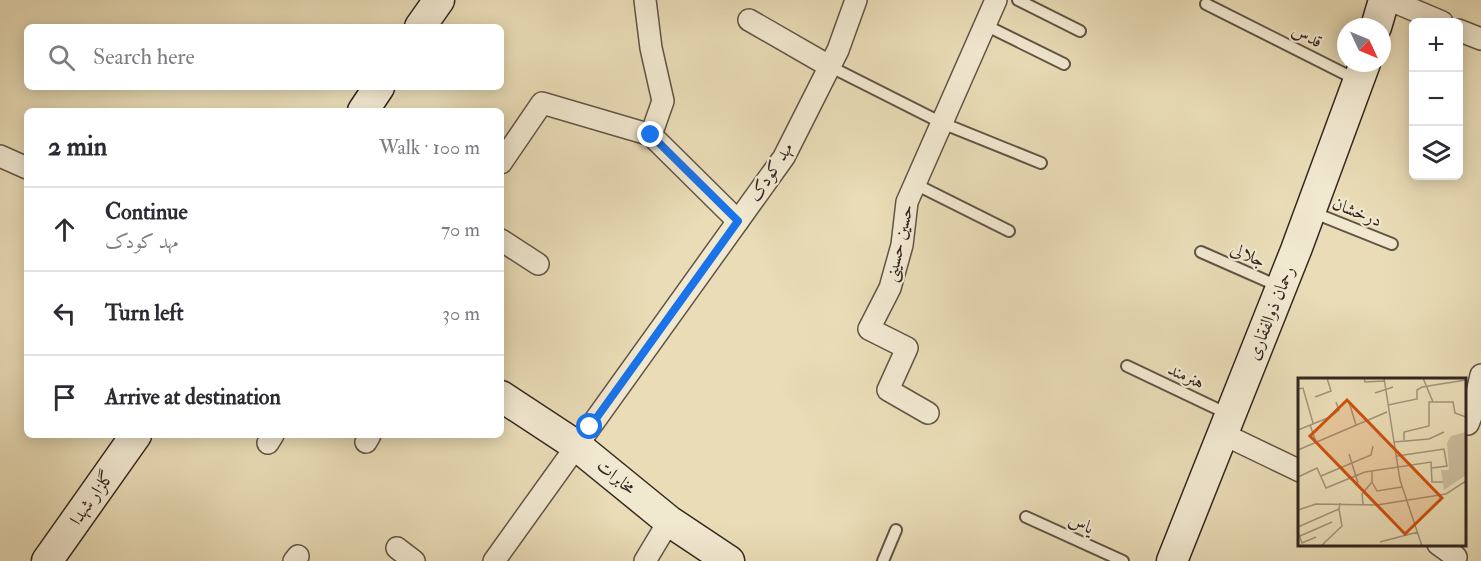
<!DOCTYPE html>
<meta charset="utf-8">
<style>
body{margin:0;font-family:"IM FELL Double Pica",Amiri,serif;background:#f7f7f7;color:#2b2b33}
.controls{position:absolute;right:18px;top:18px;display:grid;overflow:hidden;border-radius:9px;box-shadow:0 3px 15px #0003}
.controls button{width:54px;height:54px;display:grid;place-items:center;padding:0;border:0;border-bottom:2px solid #e1e1e2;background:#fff;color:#2b2b33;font:30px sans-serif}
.compass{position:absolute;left:1337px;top:18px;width:54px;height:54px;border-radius:50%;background:#fff;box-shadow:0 3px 15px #0003;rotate:134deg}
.stop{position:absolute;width:18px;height:18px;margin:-14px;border:4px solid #1a73e8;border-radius:50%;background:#fff}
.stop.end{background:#1a73e8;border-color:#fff;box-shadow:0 2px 6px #0008}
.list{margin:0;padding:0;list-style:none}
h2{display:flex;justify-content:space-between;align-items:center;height:78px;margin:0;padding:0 24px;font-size:26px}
h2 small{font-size:20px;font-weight:400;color:#7c7c81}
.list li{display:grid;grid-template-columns:39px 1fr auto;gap:18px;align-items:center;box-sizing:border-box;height:84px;padding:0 24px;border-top:2px solid #e1e1e2}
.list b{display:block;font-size:22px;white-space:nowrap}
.list p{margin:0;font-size:20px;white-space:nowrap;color:#7c7c81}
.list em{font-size:20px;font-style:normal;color:#7c7c81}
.icon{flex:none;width:33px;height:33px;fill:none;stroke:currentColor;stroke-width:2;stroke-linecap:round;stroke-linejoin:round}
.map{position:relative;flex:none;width:1481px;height:561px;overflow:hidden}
.search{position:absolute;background:#fff;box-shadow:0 3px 15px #0003;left:24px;top:24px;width:480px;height:66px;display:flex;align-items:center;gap:15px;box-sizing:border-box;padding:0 21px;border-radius:9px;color:#7c7c81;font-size:22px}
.panel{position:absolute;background:#fff;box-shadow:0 3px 15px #0003;left:24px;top:108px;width:480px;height:330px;border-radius:9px}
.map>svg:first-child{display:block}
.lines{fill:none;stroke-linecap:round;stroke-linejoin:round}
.lane-casing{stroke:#615546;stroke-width:14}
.street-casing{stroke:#615546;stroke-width:24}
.secondary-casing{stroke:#342821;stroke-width:33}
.lane{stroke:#f1e8d0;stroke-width:10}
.street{stroke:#f1e8d0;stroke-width:21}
.secondary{stroke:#f1e8d0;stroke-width:30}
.route{stroke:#1a73e8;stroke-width:8}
.labels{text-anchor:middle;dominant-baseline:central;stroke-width:4.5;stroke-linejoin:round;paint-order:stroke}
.street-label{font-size:18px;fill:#342821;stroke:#f1e8d0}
.inset-road{fill:none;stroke:#a1947a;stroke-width:1.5}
.view{fill:#cd520f;fill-opacity:0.15;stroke:#cd520f;stroke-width:3}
.inset-edge{fill:none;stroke:#342821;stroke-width:3}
</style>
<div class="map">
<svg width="1481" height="561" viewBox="0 0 1481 561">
<rect width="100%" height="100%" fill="#e9dcb6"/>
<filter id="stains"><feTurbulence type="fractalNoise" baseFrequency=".00333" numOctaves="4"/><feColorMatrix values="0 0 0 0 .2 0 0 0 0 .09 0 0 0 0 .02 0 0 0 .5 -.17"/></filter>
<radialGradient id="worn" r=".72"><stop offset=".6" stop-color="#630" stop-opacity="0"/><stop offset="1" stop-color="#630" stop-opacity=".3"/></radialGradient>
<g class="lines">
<!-- lane casing -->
<g class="lane-casing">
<g id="lane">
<polyline points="1018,0 1080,31"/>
<polyline points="1206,4 1357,80"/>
<polyline points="985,25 1064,64"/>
<polyline points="829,66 942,123 1041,163"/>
<polyline points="915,184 1009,231"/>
<polyline points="1312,212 1392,244"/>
<polyline points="1201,252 1278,286"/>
<polyline points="1127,366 1230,415"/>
<polyline points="1026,517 1123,561"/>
<polyline points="883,561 896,530"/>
</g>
</g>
<!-- street casing -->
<g class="street-casing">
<g id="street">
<polyline points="645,0 651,48 663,101 651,135 738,221"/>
<polyline points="1390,0 1442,22"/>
<polyline points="749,20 829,66"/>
<polyline points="1458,30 1481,39"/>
<polyline points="0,156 27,168"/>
<polyline points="501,163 542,103 651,135"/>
<polyline points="501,240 538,264"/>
<polyline points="928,413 888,390 907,348 869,329 890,288 902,245 907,202 996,0"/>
<polyline points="1468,424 1473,411 1481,375"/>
<polyline points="1223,434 1300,471"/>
<polyline points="366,442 370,435"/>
<polyline points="268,443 273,435"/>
<polyline points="1438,544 1456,557"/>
<polyline points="397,548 414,561"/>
<polyline points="294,561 298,556"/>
<polyline points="494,561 784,157 838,50 856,0"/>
<polyline points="645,561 669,521"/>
</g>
</g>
<!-- secondary casing -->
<g class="secondary-casing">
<g id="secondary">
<polyline points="420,27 439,0"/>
<polyline points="1376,27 1384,0"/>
<polyline points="363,111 379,87"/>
<polyline points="501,396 577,446 669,521 729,561"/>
<polyline points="47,561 136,435"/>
<polyline points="1172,561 1296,250 1365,63"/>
</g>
</g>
<!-- lane -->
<use href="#lane" class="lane"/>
<!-- street -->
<use href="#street" class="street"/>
<!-- secondary -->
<use href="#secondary" class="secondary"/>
</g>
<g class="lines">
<!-- route -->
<polyline class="route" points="590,427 738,221 651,135"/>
</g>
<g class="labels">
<!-- street labels -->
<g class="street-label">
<text transform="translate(1307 36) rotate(27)">قدس</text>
<text transform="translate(771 172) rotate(-57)">مهد کودک</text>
<text transform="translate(1357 212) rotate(22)">درخشان</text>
<text transform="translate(899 243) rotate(-77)">حسین حسینی</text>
<text transform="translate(1248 255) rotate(24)">جلالی</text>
<text transform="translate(1271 313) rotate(-68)">رحمان ذوالفقاری</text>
<text transform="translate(1186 376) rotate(25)">هنرمند</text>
<text transform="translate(616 477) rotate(39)">مخابرات</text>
<text transform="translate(92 498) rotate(-55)">گلزار شهدا</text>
<text transform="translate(1081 524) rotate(24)">یاس</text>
</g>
</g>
<!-- overview -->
<g transform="translate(1298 378)">
<rect width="168" height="168" fill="#e9dcb6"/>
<path d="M 168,54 L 168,97 L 146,112 L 143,92 L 151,92 L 149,65 L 153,58 Z" fill="#cabd9d"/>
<path class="inset-road" d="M 66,0 L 67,4 L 86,3M 86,0 L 102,102 L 124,168M 125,0 L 135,24M 0,11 L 5,10 L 15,45M 77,15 L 95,9M 17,19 L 33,13 L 29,0M 51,24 L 58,47M 90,27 L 119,21 L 119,12 L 124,9 L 168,2M 12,47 L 18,64M 0,52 L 32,39 L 41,32 L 38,24M 106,62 L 106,54 L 131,48 L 131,24 L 155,24 L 157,35 L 168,39M 96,64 L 131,61 L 146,54M 0,72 L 89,34M 51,76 L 60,105M 99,78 L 146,71 L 149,88 L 133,90M 23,98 L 73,77 L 75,68M 0,99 L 19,90 L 28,110 L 67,94 L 133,84 L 134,104 L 145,104M 74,104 L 79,113 L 104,109M 65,126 L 64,116 L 74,104 L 74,93M 0,132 L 18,126 L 79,127 L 148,116 L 168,103M 0,149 L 41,131 L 42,125M 0,154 L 4,165 L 18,159M 2,158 L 34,144M 82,164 L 120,154M 23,168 L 44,148 L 41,131"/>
<path class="view" d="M 49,22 L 144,120 L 107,156 L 12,58 Z"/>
<rect width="168" height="168" class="inset-edge"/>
</g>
<rect width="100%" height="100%" filter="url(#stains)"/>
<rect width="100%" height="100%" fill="url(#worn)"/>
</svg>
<div class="controls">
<button>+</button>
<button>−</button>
<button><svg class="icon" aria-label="layers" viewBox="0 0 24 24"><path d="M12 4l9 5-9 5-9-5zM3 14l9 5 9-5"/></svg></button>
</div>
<svg class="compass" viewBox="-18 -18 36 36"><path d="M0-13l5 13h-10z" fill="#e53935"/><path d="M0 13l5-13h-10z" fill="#7c7c81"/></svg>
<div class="stop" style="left:590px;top:427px"></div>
<div class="stop end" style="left:651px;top:135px"></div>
<div class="search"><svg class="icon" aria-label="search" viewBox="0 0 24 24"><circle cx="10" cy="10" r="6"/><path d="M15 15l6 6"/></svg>Search here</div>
<section class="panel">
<h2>2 min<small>Walk · 100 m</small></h2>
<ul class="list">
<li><svg class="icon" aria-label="ahead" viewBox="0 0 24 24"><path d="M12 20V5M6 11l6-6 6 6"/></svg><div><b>Continue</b><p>مهد کودک</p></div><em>70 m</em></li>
<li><svg class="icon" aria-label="left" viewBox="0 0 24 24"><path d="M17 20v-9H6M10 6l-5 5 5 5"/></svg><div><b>Turn left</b></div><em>30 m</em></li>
<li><svg class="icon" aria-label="arrive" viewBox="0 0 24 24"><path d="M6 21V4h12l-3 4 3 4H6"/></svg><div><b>Arrive at destination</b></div></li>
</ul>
</section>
</div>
